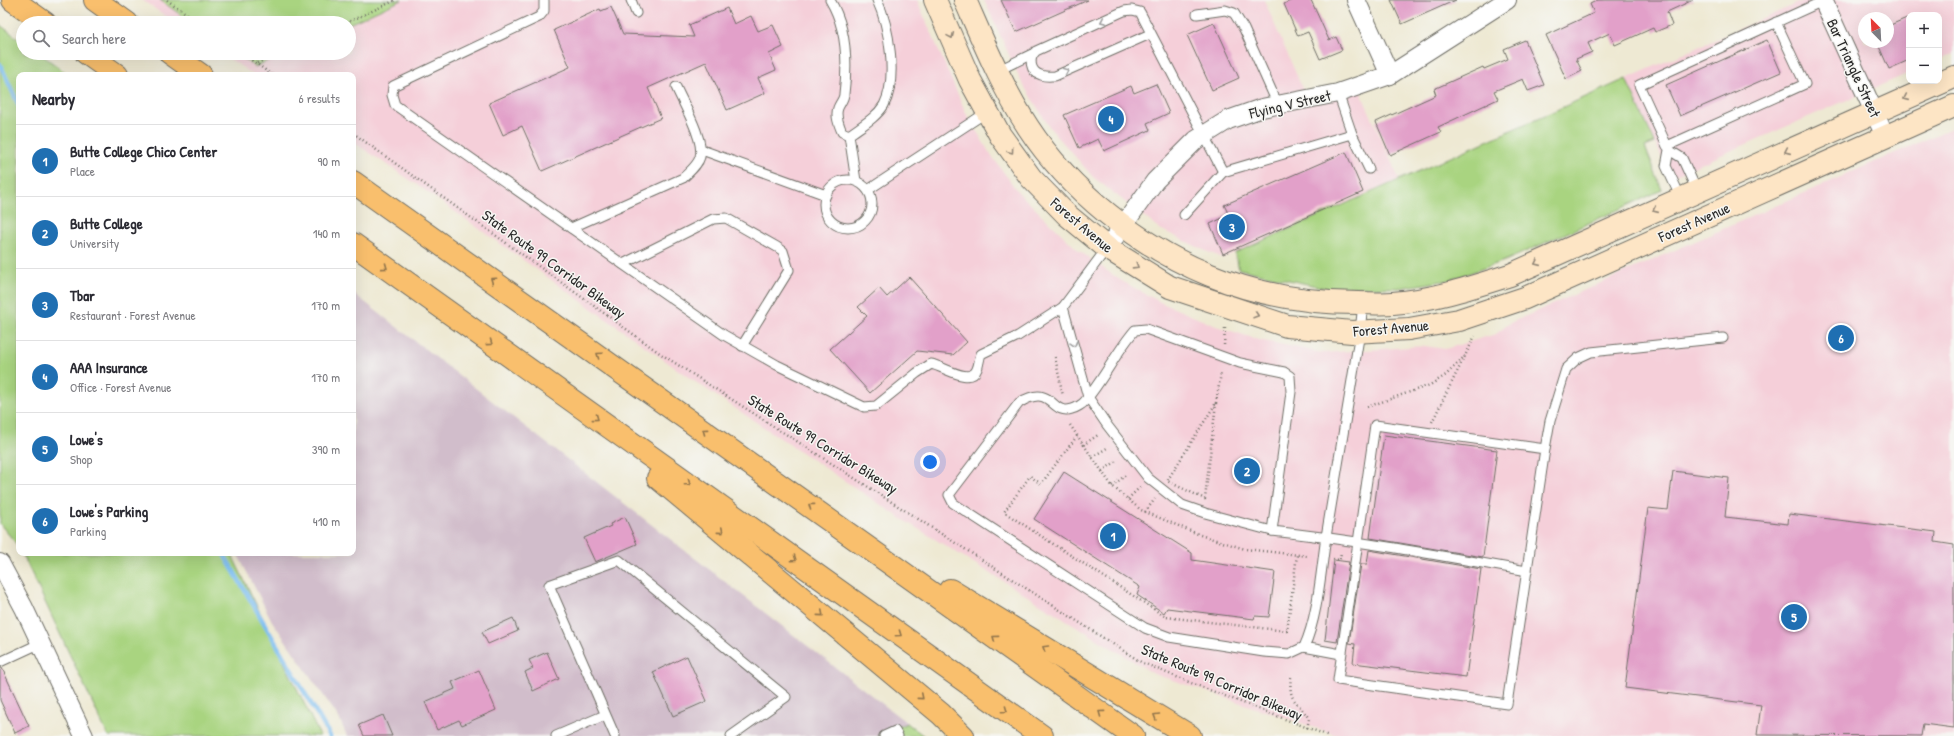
<!DOCTYPE html>
<meta charset="utf-8">
<style>
body{margin:0;font-family:"Patrick Hand",sans-serif;background:#f2f2f3;color:#2b2b33}
.controls{position:absolute;right:12px;top:12px;display:grid;overflow:hidden;border-radius:8px;box-shadow:0 4px 16px #0002}
.controls button{width:36px;height:36px;display:grid;place-items:center;padding:0;border:0;border-bottom:1px solid #e1e1e2;background:#fff;color:#2b2b33;font:20px sans-serif}
.compass{position:absolute;left:1858px;top:12px;width:36px;height:36px;border-radius:50%;background:#fff;box-shadow:0 4px 16px #0002;rotate:336deg}
.you{position:absolute;left:930px;top:462px;width:14px;height:14px;margin:-10px;border:3px solid #fff;border-radius:50%;background:#1a73e8;box-shadow:0 0 0 6px #1a73e833}
.badge{display:grid;place-items:center;width:26px;height:26px;border-radius:50%;background:#1f6fb2;color:#fff;font-size:13px;font-weight:700}
.pin{position:absolute;translate:-50% -50%;border:2px solid #fff;box-shadow:0 1px 4px #0006}
.list{margin:0;padding:0;list-style:none}
h2{display:flex;justify-content:space-between;align-items:center;height:52px;margin:0;padding:0 16px;font-size:17px}
h2 small{font-size:13px;font-weight:400;color:#7c7c81}
.list li{display:grid;grid-template-columns:26px 1fr auto;gap:12px;align-items:center;box-sizing:border-box;height:72px;padding:0 16px;border-top:1px solid #e1e1e2}
.list b{display:block;font-size:15px;white-space:nowrap}
.list p{margin:0;font-size:13px;white-space:nowrap;color:#7c7c81}
.list em{font-size:13px;font-style:normal;color:#7c7c81}
.icon{flex:none;width:22px;height:22px;fill:none;stroke:currentColor;stroke-width:2;stroke-linecap:round;stroke-linejoin:round}
.map{position:relative;flex:none;width:1954px;height:736px;overflow:hidden}
.search{position:absolute;background:#fff;box-shadow:0 4px 16px #0002;left:16px;top:16px;width:340px;height:44px;display:flex;align-items:center;gap:10px;box-sizing:border-box;padding:0 14px;border-radius:22px;color:#7c7c81;font-size:15px}
.panel{position:absolute;background:#fff;box-shadow:0 4px 16px #0002;left:16px;top:72px;width:340px;height:484px;border-radius:8px}
.map>svg:first-child{display:block}
.built{fill:#f5cfd9;fill-rule:evenodd}
.industrial{fill:#d1bdcb}
.green{fill:#a9d480;stroke:#6a8056}
.lines{fill:none;stroke-linecap:round;stroke-linejoin:round}
.stream{stroke:#7cbef1;stroke-width:4.5}
.building{fill:#e2a0c9}
.lane-casing{stroke:#6f6e66;stroke-width:11}
.street-casing{stroke:#6f6e66;stroke-width:20}
.secondary-casing{stroke:#6f6e66;stroke-width:24}
.highway-casing{stroke:#6f6e66;stroke-width:24}
.path{stroke:#6f6e66;stroke-width:2.5;stroke-dasharray:1 3;stroke-linecap:butt}
.lane{stroke:#fff;stroke-width:9}
.street{stroke:#fff;stroke-width:18}
.secondary{stroke:#fde5c5;stroke-width:22}
.highway{stroke:#f9bf6d;stroke-width:22}
.oneway{stroke:#a0a0a0}
.oneway2{stroke:#948878}
.oneway3{stroke:#92754c}
.labels{text-anchor:middle;dominant-baseline:central;stroke-width:3;stroke-linejoin:round;paint-order:stroke}
.street-label{font-size:15px;fill:#2b2b2b;stroke:#f6f6f2}
</style>
<div class="map">
<svg width="1954" height="736" viewBox="0 0 1954 736">
<rect width="100%" height="100%" fill="#f6f6f2"/>
<filter id="ink" filterUnits="userSpaceOnUse"><feTurbulence type="fractalNoise" baseFrequency=".025" numOctaves="2"/><feDisplacementMap in="SourceGraphic" scale="8" xChannelSelector="R" yChannelSelector="G"/><feConvolveMatrix kernelMatrix="1 2 1 2 8 2 1 2 1" color-interpolation-filters="sRGB"/></filter>
<filter id="wash" filterUnits="userSpaceOnUse"><feTurbulence type="fractalNoise" baseFrequency=".012" numOctaves="4" result="noise"/><feDisplacementMap in="SourceGraphic" scale="16" xChannelSelector="R" yChannelSelector="G"/><feGaussianBlur stdDeviation="0.9" result="paint"/><feColorMatrix in="noise" values="0 0 0 0 0 0 0 0 0 0 0 0 0 0 0 0 0 1.4 0 .05"/><feComposite in="paint" operator="in"/></filter>
<g filter="url(#wash)">
<rect width="100%" height="100%" fill="#eee9d3"/>
<!-- built -->
<g class="built">
<polygon points="142,0 917,0 966,113 989,152 1018,192 1078,250 1120,280 1162,303 1216,326 1259,340 1323,353 1425,346 1445,349 1496,334 1510,323 1954,127 1954,736 1340,736 1154,674 902,519 691,379 416,184 353,142 353,75 254,75 221,53 349,53 349,23 176,23"/>
<polygon points="984,0 1264,0 1307,99 1358,86 1399,179 1223,258 1208,252 1160,229 1093,177 1050,128 1021,81"/>
<path d="M 1805,0 L 1954,0 L 1954,54 L 1939,60 L 1939,15 L 1909,15 L 1909,73 L 1671,177 L 1626,79 ZM 1864,18 L 1888,18 L 1888,42 L 1864,42 Z"/>
</g>
<!-- industrial -->
<polygon class="industrial" points="353,293 907,723 877,736 347,736 339,718 272,621 237,553 353,553"/>
<!-- green -->
<g class="green">
<polygon points="160,0 402,0 349,24 192,23"/>
<polygon points="0,25 23,42 23,53 39,53 69,75 19,75 19,547 0,524"/>
<polygon points="235,53 285,53 255,67"/>
<polygon points="1626,79 1655,143 1645,147 1662,190 1507,260 1450,280 1399,288 1342,287 1339,291 1239,269 1235,253"/>
<polygon points="22,553 231,553 320,736 108,736"/>
<polygon points="907,723 924,736 877,736"/>
</g>
<g class="lines">
<!-- stream -->
<g class="stream">
<polyline points="0,64 19,106"/>
<polyline points="223,553 330,736"/>
</g>
</g>
<g id="blocks">
<!-- building -->
<g class="building">
<polygon points="1001,0 1088,0 1016,32"/>
<polygon points="1292,0 1311,0 1329,40 1336,37 1342,50 1320,59 1308,32 1298,36 1284,4"/>
<polygon points="1391,0 1456,0 1402,24"/>
<polygon points="1598,0 1693,0 1667,12 1672,25 1655,32 1653,28 1615,45 1610,33 1588,43 1592,52 1576,59 1582,71 1566,79 1546,35 1594,13 1590,4"/>
<polygon points="611,7 623,34 694,37 689,25 727,8 734,24 751,16 758,31 773,25 783,47 769,54 776,70 758,78 765,93 727,110 706,62 648,88 661,118 542,171 522,126 503,135 489,103 570,67 554,30 600,9 601,11"/>
<polygon points="1909,17 1909,60 1889,69 1877,42 1888,42 1888,26"/>
<polygon points="1214,23 1239,78 1212,90 1187,35"/>
<polygon points="1525,40 1544,85 1528,91 1523,79 1494,91 1498,99 1438,127 1441,132 1390,155 1376,122 1436,95 1434,89 1483,67 1484,69 1508,59 1504,49"/>
<polygon points="1767,40 1781,72 1680,116 1666,85"/>
<polygon points="1156,84 1169,113 1147,123 1150,130 1104,151 1098,139 1079,148 1064,115 1131,86 1134,93"/>
<polygon points="1346,152 1363,192 1223,254 1210,224 1229,215 1224,205"/>
<polygon points="909,277 967,342 953,355 917,351 870,393 830,349 867,316 858,307 879,288 887,297"/>
<polygon points="1384,435 1497,450 1483,557 1370,538"/>
<polygon points="1673,471 1729,478 1725,517 1788,524 1789,514 1936,532 1935,542 1954,545 1954,728 1923,724 1921,736 1757,735 1761,705 1625,688 1648,508 1668,510"/>
<polygon points="1064,472 1192,553 1192,560 1275,572 1269,617 1255,616 1254,619 1167,608 1164,613 1137,595 1140,587 1034,519"/>
<polygon points="625,517 637,544 595,562 584,538 611,526 610,524"/>
<polygon points="1369,550 1481,569 1466,677 1353,663 1355,644 1349,643 1361,564 1367,564"/>
<polygon points="1334,560 1349,562 1337,642 1325,640"/>
<polygon points="513,618 518,631 488,644 482,632"/>
<polygon points="547,652 559,679 533,691 525,672 533,668 529,660"/>
<polygon points="687,656 707,701 673,716 653,672"/>
<polygon points="0,668 2,668 29,726 15,733 0,700"/>
<polygon points="479,670 496,710 462,725 459,720 437,730 425,702 455,689 452,682"/>
<polygon points="383,715 392,736 364,736 359,725"/>
</g>
</g>
</g>
<g filter="url(#ink)">
<use href="#blocks" fill-opacity="0" stroke="#6f6e66" stroke-width="1"/>
<g class="lines">
<!-- lane casing -->
<g class="lane-casing">
<g id="lane">
<path d="M 544,0 L 544,11 L 539,17 L 393,86 L 392,95 L 395,105 L 724,335 L 777,365 L 864,407 L 876,406 L 917,373 L 931,364 C 943,366 971,386 977,369 C 979,365 979,359 981,354 L 1018,336 L 1063,307 L 1107,248"/>
<polyline points="631,0 636,13"/>
<path d="M 830,0 C 847,28 848,62 844,94 C 844,99 840,103 838,108 C 835,116 839,125 842,132 L 849,135 C 861,126 876,118 884,105 C 898,78 889,26 877,0"/>
<polyline points="1197,14 1225,10 1234,13 1244,29 1278,105"/>
<polyline points="1776,22 1805,84 1667,146 1639,85 1823,1"/>
<path d="M 1150,34 L 1055,76 C 1050,76 1046,77 1041,75 C 1030,72 1028,58 1036,51 L 1124,11 L 1132,10 L 1140,12 L 1223,172"/>
<polyline points="997,71 1032,54"/>
<polyline points="1338,93 1352,134"/>
<polyline points="849,135 856,181"/>
<polyline points="702,150 826,195"/>
<circle cx="848" cy="204" r="24"/>
<polyline points="868,190 987,112"/>
<polyline points="1681,198 1666,166 1669,150 1682,158 1697,191"/>
<polyline points="1184,215 1223,172 1352,134 1369,169"/>
<path d="M 571,228 L 683,178 C 689,172 698,165 700,157 C 705,141 683,103 676,87"/>
<polyline points="623,264 713,219 726,218 777,247 783,251 789,270 742,346"/>
<path d="M 1363,303 L 1360,332 L 1326,537 C 1321,570 1318,617 1304,647 L 1289,654 L 1264,652 L 1169,637 L 1145,628 L 953,503 L 949,495 L 1019,403 C 1053,382 1050,416 1072,409 C 1076,408 1083,404 1085,401 C 1104,379 1116,352 1135,330 L 1146,329 L 1240,363 L 1284,372 L 1290,376 L 1291,392 L 1272,531 C 1357,540 1442,556 1527,571"/>
<polyline points="1063,307 1088,397 1107,425 1148,478 1182,505 1205,513 1272,531"/>
<polygon points="1375,425 1545,449 1507,704 1338,680"/>
<polyline points="1545,449 1550,421 1566,369 1578,358 1591,352 1723,338"/>
<polyline points="1304,647 1341,654"/>
<polyline points="0,662 41,643"/>
<polyline points="556,736 605,715"/>
<polyline points="615,736 549,585 619,560 786,697 731,736"/>
<polyline points="884,736 895,731 898,736"/>
</g>
</g>
<!-- street casing -->
<g class="street-casing">
<g id="street">
<polyline points="1356,0 1390,75"/>
<polyline points="1823,0 1885,136"/>
<polyline points="1107,248 1155,181 1196,140 1228,120 1262,108 1338,93 1390,75 1507,0"/>
<polyline points="0,563 24,608 84,736"/>
</g>
</g>
<!-- secondary casing -->
<g class="secondary-casing">
<g id="secondary">
<polyline points="935,0 970,80 1000,135 1031,178 1067,215 1107,248 1170,287 1287,326 1352,332 1409,329 1459,320 1525,298 1954,106"/>
<path d="M 965,0 C 984,43 1002,87 1028,127 C 1069,190 1140,247 1210,275 C 1256,294 1309,303 1358,303 C 1370,303 1382,304 1393,303 C 1434,300 1472,287 1510,275 L 1954,77"/>
</g>
</g>
<!-- highway casing -->
<g class="highway-casing">
<g id="highway">
<polyline points="13,0 45,23"/>
<polyline points="95,0 127,23"/>
<polyline points="86,53 117,75"/>
<polyline points="170,53 201,75"/>
<polyline points="353,182 1133,736"/>
<polyline points="353,244 1042,736"/>
<polyline points="658,478 941,714 963,736"/>
<polyline points="950,590 1190,736"/>
</g>
</g>
<!-- path -->
<g class="path">
<polyline points="167,0 200,23"/>
<polyline points="346,23 396,0"/>
<polyline points="242,53 272,75"/>
<polyline points="257,63 280,53"/>
<polyline points="353,133 661,354 1141,662 1186,681 1329,736"/>
<polyline points="1224,345 1225,328"/>
<polyline points="1055,357 1063,396"/>
<polygon points="1216,403 1205,499 1167,481"/>
<polyline points="1216,403 1221,373"/>
<polyline points="1367,407 1430,385 1446,375 1465,356"/>
<polyline points="1432,422 1475,336"/>
<polyline points="1070,425 1112,486 1141,510 1200,535 1245,549 1308,556"/>
<polyline points="1077,436 1041,484 1030,476 1004,512 1166,617 1287,631 1297,555"/>
<polyline points="1083,445 1098,435"/>
<polyline points="1092,457 1107,448"/>
<polyline points="1102,471 1117,461"/>
<polyline points="1112,486 1127,474"/>
<polyline points="1128,499 1140,487"/>
<polyline points="1145,512 1155,499"/>
<polyline points="1333,559 1340,560 1341,552"/>
<path d="M 1291,677 C 1288,703 1297,699 1309,719 L 1307,729"/>
</g>
<!-- lane -->
<use href="#lane" class="lane"/>
<!-- street -->
<use href="#street" class="street"/>
<!-- secondary -->
<use href="#secondary" class="secondary"/>
<!-- highway -->
<use href="#highway" class="highway"/>
</g>
<!-- one-way arrows -->
<defs><path id="oneway-chevron" d="M-2-3.5L2.5 0L-2 3.5" fill="none" stroke-width="1.6" stroke-linecap="round" stroke-linejoin="round"/></defs>
<g class="oneway">
<use href="#oneway-chevron" transform="translate(1103 21) rotate(156)"/>
<use href="#oneway-chevron" transform="translate(1066 71) rotate(-23)"/>
<use href="#oneway-chevron" transform="translate(1074 344) rotate(74)"/>
</g>
<g class="oneway2">
<use href="#oneway-chevron" transform="translate(951 36) rotate(66)"/>
<use href="#oneway-chevron" transform="translate(1906 98) rotate(156)"/>
<use href="#oneway-chevron" transform="translate(1011 151) rotate(54)"/>
<use href="#oneway-chevron" transform="translate(1787 151) rotate(156)"/>
<use href="#oneway-chevron" transform="translate(1655 210) rotate(156)"/>
<use href="#oneway-chevron" transform="translate(1537 263) rotate(156)"/>
<use href="#oneway-chevron" transform="translate(1136 266) rotate(32)"/>
<use href="#oneway-chevron" transform="translate(1256 315) rotate(18)"/>
</g>
<g class="oneway3">
<use href="#oneway-chevron" transform="translate(385 267) rotate(36)"/>
<use href="#oneway-chevron" transform="translate(493 280) rotate(-145)"/>
<use href="#oneway-chevron" transform="translate(490 343) rotate(36)"/>
<use href="#oneway-chevron" transform="translate(599 355) rotate(-145)"/>
<use href="#oneway-chevron" transform="translate(596 418) rotate(36)"/>
<use href="#oneway-chevron" transform="translate(705 431) rotate(-144)"/>
<use href="#oneway-chevron" transform="translate(688 483) rotate(35)"/>
<use href="#oneway-chevron" transform="translate(811 506) rotate(-144)"/>
<use href="#oneway-chevron" transform="translate(721 531) rotate(40)"/>
<use href="#oneway-chevron" transform="translate(794 559) rotate(35)"/>
<use href="#oneway-chevron" transform="translate(821 614) rotate(40)"/>
<use href="#oneway-chevron" transform="translate(899 634) rotate(35)"/>
<use href="#oneway-chevron" transform="translate(995 638) rotate(-144)"/>
<use href="#oneway-chevron" transform="translate(1045 648) rotate(-149)"/>
<use href="#oneway-chevron" transform="translate(921 697) rotate(40)"/>
<use href="#oneway-chevron" transform="translate(1005 710) rotate(35)"/>
<use href="#oneway-chevron" transform="translate(1101 713) rotate(-144)"/>
<use href="#oneway-chevron" transform="translate(1156 716) rotate(-149)"/>
</g>
</g>
<g class="labels">
<!-- street labels -->
<g class="street-label">
<text transform="translate(1854 68) rotate(65)">Bar Triangle Street</text>
<text transform="translate(1290 104) rotate(-13)">Flying V Street</text>
<text transform="translate(1694 222) rotate(-24)">Forest Avenue</text>
<text transform="translate(1082 225) rotate(40)">Forest Avenue</text>
<text transform="translate(554 264) rotate(36)">State Route 99 Corridor Bikeway</text>
<text transform="translate(1391 328) rotate(-5)">Forest Avenue</text>
<text transform="translate(823 444) rotate(32)">State Route 99 Corridor Bikeway</text>
<text transform="translate(1222 682) rotate(23)">State Route 99 Corridor Bikeway</text>
</g>
</g>
</svg>
<div class="controls">
<button>+</button>
<button>−</button>
</div>
<svg class="compass" viewBox="-18 -18 36 36"><path d="M0-13l5 13h-10z" fill="#e53935"/><path d="M0 13l5-13h-10z" fill="#7c7c81"/></svg>
<div class="you"></div>
<div class="pin badge" style="left:1113px;top:536px">1</div>
<div class="pin badge" style="left:1247px;top:471px">2</div>
<div class="pin badge" style="left:1232px;top:227px">3</div>
<div class="pin badge" style="left:1111px;top:119px">4</div>
<div class="pin badge" style="left:1794px;top:617px">5</div>
<div class="pin badge" style="left:1841px;top:338px">6</div>
<div class="search"><svg class="icon" aria-label="search" viewBox="0 0 24 24"><circle cx="10" cy="10" r="6"/><path d="M15 15l6 6"/></svg>Search here</div>
<section class="panel">
<h2>Nearby<small>6 results</small></h2>
<ul class="list">
<li><span class="badge">1</span><div><b>Butte College Chico Center</b><p>Place</p></div><em>90 m</em></li>
<li><span class="badge">2</span><div><b>Butte College</b><p>University</p></div><em>140 m</em></li>
<li><span class="badge">3</span><div><b>Tbar</b><p>Restaurant · Forest Avenue</p></div><em>170 m</em></li>
<li><span class="badge">4</span><div><b>AAA Insurance</b><p>Office · Forest Avenue</p></div><em>170 m</em></li>
<li><span class="badge">5</span><div><b>Lowe's</b><p>Shop</p></div><em>390 m</em></li>
<li><span class="badge">6</span><div><b>Lowe's Parking</b><p>Parking</p></div><em>410 m</em></li>
</ul>
</section>
</div>
